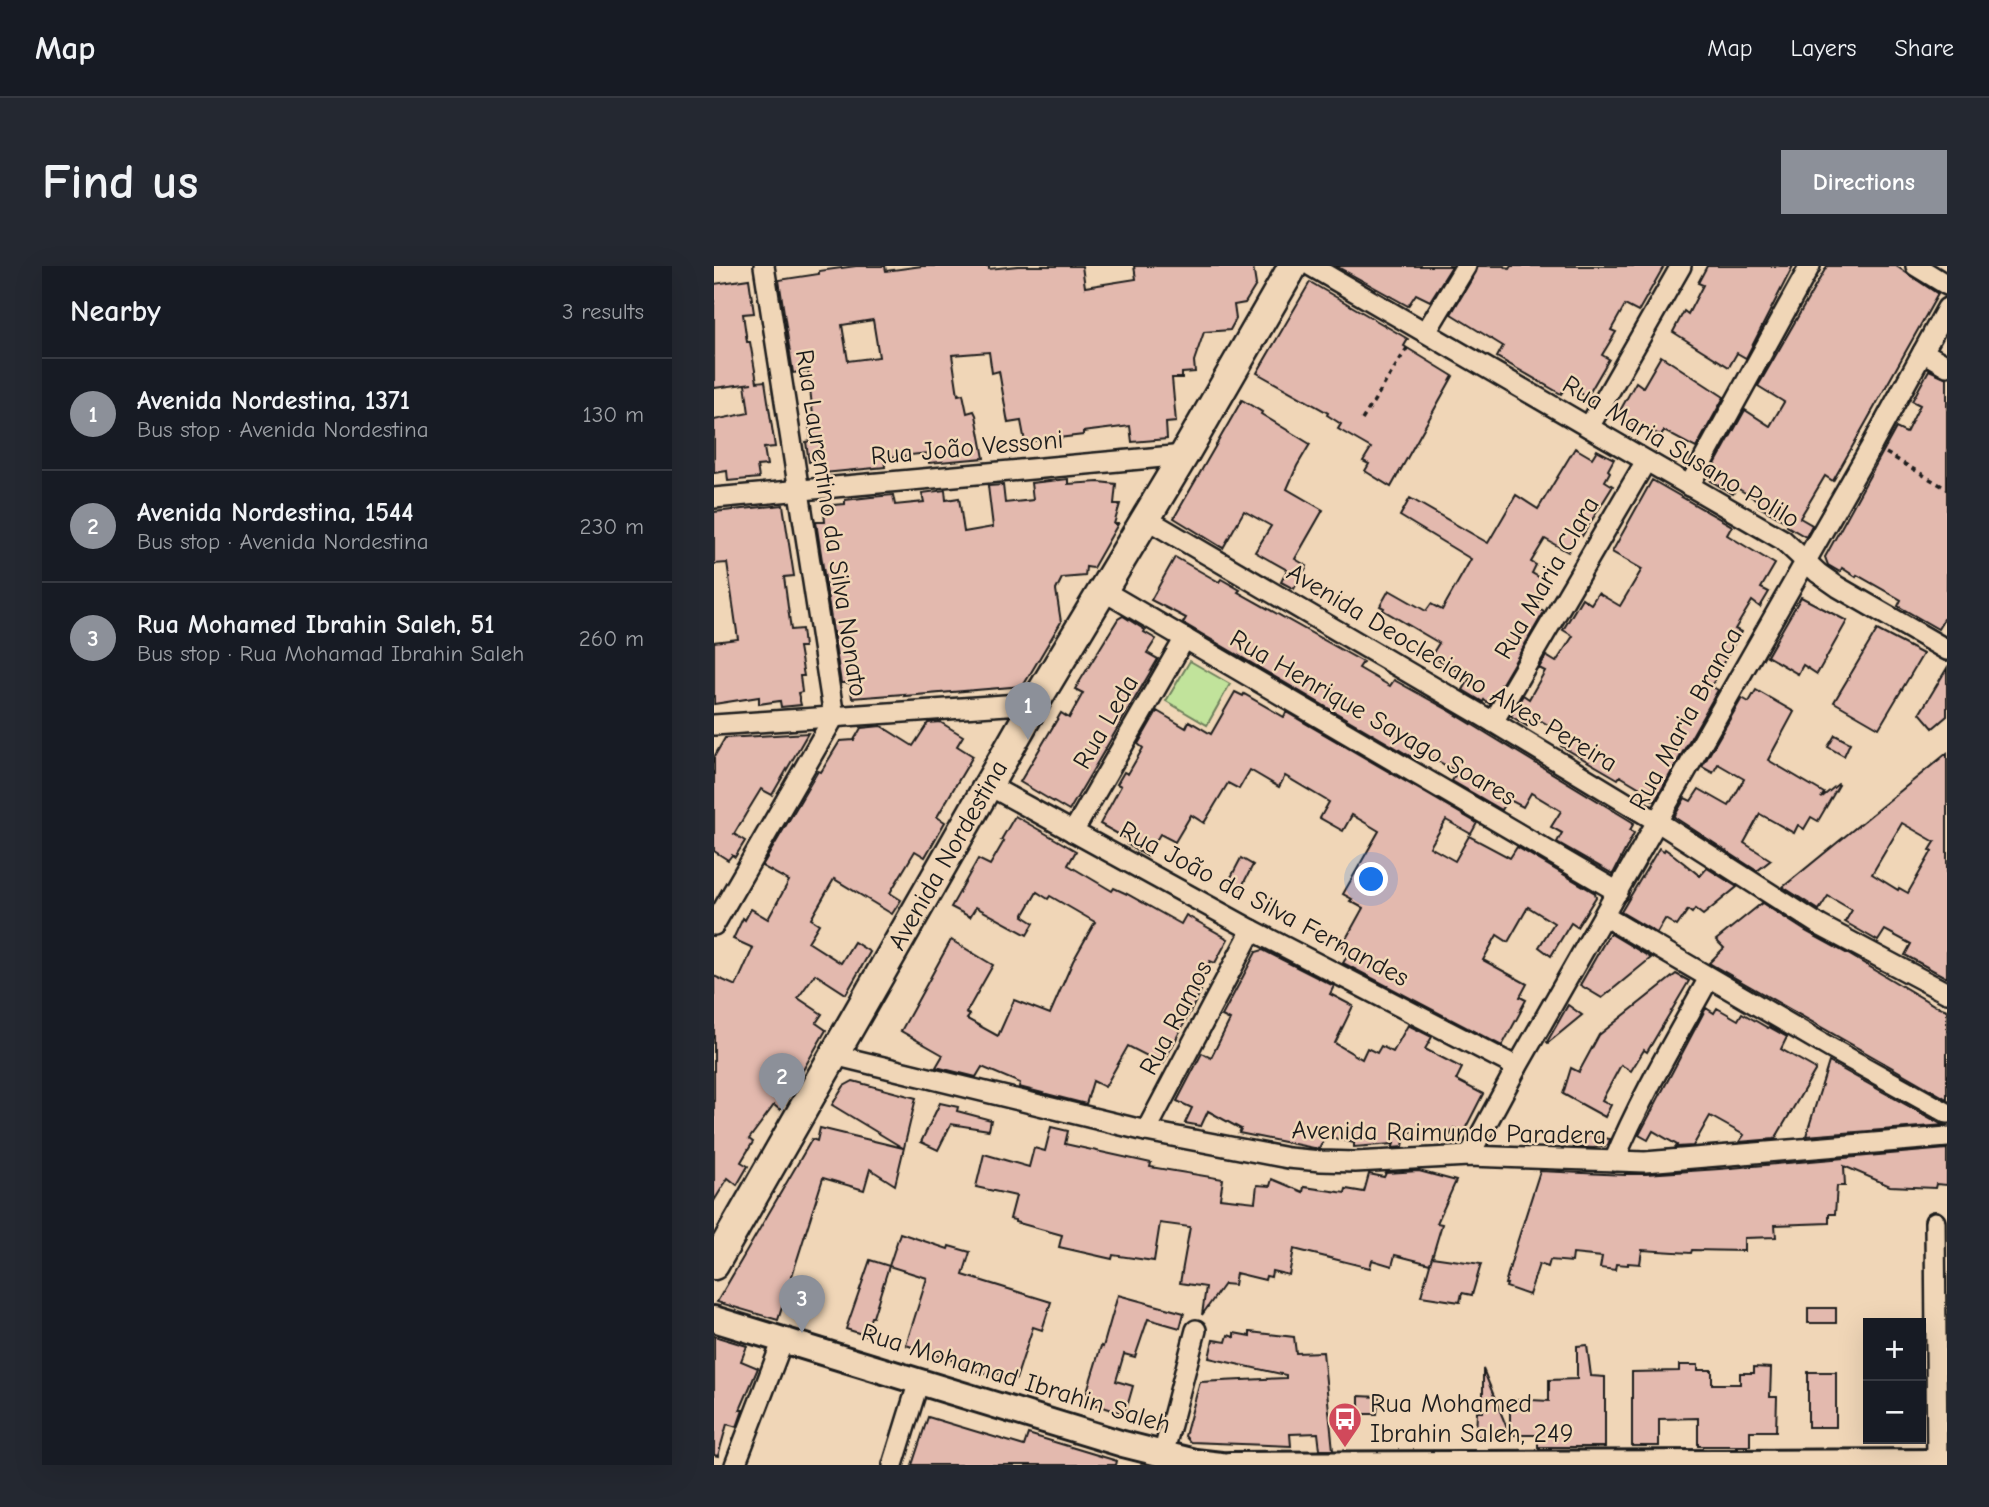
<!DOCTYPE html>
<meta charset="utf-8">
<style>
body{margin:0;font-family:"Comic Neue",sans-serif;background:#242831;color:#f1f3f6}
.controls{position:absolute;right:21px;bottom:21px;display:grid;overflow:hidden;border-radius:0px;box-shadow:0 7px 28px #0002}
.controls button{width:63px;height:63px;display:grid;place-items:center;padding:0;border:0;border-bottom:2px solid #363941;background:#171b24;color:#f1f3f6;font:35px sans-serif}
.you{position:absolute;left:658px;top:614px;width:24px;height:24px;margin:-18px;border:5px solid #fff;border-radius:50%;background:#1a73e8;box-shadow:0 0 0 10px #1a73e833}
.badge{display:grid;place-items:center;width:46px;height:46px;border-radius:50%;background:#8c9099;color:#fff;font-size:23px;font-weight:700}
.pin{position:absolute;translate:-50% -58px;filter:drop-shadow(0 2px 4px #0008)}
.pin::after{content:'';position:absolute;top:37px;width:24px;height:21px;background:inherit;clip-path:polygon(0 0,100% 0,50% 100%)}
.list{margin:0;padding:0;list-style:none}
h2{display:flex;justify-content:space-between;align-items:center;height:91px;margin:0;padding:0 28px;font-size:30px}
h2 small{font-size:23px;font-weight:400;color:#9ea1a6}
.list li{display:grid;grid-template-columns:46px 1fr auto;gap:21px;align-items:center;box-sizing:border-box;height:112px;padding:0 28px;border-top:2px solid #363941}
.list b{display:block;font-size:26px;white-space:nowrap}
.list p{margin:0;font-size:23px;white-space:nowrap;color:#9ea1a6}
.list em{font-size:23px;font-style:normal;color:#9ea1a6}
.map{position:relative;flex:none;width:1233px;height:1199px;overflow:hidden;border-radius:0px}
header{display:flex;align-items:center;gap:42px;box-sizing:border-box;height:98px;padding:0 35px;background:#171b24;border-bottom:2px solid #363941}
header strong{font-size:33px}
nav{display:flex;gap:38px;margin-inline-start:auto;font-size:24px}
.intro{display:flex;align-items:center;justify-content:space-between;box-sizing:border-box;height:168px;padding:0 42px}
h1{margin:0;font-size:49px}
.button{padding:18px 32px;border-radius:0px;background:#8c9099;color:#fff;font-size:24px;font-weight:700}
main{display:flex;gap:42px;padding:0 42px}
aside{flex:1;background:#171b24;border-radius:0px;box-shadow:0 7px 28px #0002}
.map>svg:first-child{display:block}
.green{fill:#c1e39b;stroke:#6e805c;stroke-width:2}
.building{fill:#e3b9ae;stroke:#1c1c1c;stroke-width:2;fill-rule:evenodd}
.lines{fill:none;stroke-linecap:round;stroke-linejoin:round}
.minor-casing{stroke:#1c1c1c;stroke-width:24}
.tertiary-casing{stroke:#1c1c1c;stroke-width:30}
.secondary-casing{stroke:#1c1c1c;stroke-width:33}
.path{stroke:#1c1c1c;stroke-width:3.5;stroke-dasharray:5 5;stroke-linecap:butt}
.minor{stroke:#f0d6b7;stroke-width:19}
.tertiary{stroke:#f0d6b7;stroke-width:24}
.secondary{stroke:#f0d6b7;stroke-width:28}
.labels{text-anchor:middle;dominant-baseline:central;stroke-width:5;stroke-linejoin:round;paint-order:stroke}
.street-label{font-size:26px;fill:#1c1c1c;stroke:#f0d6b7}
.poi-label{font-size:26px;fill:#1c1c1c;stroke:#f0d6b7;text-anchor:start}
</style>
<header>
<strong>Map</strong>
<nav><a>Map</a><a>Layers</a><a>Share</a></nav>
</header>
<div class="intro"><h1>Find us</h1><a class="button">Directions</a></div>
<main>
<aside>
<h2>Nearby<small>3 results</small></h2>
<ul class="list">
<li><span class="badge">1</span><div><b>Avenida Nordestina, 1371</b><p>Bus stop · Avenida Nordestina</p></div><em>130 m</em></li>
<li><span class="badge">2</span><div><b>Avenida Nordestina, 1544</b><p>Bus stop · Avenida Nordestina</p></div><em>230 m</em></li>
<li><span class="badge">3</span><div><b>Rua Mohamed Ibrahin Saleh, 51</b><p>Bus stop · Rua Mohamad Ibrahin Saleh</p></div><em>260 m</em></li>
</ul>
</aside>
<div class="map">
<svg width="1233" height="1199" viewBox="0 0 1233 1199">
<rect width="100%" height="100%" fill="#f0d6b7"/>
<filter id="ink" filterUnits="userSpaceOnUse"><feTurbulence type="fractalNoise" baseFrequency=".0143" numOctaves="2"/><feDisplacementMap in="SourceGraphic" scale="14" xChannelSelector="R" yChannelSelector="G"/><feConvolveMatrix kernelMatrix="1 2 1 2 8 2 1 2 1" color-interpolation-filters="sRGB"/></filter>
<g filter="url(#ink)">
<!-- green -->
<polygon class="green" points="476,395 516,418 493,459 452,435"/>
<!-- building -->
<g class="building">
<path d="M 142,0 L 171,0 L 172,5 L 208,0 L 275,0 L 275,3 L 304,0 L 368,0 L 371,21 L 422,13 L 420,0 L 539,0 L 542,19 L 531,37 L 520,39 L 522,53 L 516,64 L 490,66 L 480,95 L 481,106 L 468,107 L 468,112 L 458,112 L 462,156 L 452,157 L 453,173 L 418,176 L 416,160 L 369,166 L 369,169 L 311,176 L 307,155 L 294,157 L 285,105 L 278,107 L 275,86 L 238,89 L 244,129 L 249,128 L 253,147 L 260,145 L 262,149 L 270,192 L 215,197 L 214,187 L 170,192 L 171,201 L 110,207 L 108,195 L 95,196 L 92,176 L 97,175 L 94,149 L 99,149 L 94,105 L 79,107 L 65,14 L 105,8 L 105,5 ZM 159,54 L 165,91 L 134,95 L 128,59 Z"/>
<polygon points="622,0 738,0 716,35 702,28 694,40"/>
<polygon points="764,0 790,0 795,3 797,0 950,0 924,46 911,39 897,64 902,66 888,89 895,93 873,131 853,119 847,128 783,91 789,80 737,48 762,6"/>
<polygon points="993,0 1079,0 1032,92 1023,87 1015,101 959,66 970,45 974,48 989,19 984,17"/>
<polygon points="1113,0 1182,0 1224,28 1119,215 1111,210 1086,252 1098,259 1092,271 1073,260 1074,257 1044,240 1046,236 1023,222 1019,228 997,215 995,209 1031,144 1056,160 1070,136 1044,120"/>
<polygon points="35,13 40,47 29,48 33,76 36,76 43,116 51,115 61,181 50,182 53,199 43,200 45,212 14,215 13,205 0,207 0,154 35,147 31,118 38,117 0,122 0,18"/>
<polygon points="596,16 694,73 690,80 739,110 677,221 651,205 655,198 649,195 657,182 624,163 627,158 613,149 614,147 543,107"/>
<polygon points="947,90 1010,131 982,182 950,165 947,170 925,157 923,161 903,150 922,116 929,121"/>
<polygon points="1215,104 1233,112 1233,348 1224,363 1184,340 1187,334 1143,309 1142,311 1128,302 1126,306 1114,299 1111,291 1182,162 1192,167 1206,139 1198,135"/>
<polygon points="528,134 548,146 547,148 596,178 583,200 573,223 609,244 581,293 593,300 580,323 567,316 573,304 541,286 557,260 530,245 509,282 460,252"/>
<polygon points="861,182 878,192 883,184 900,193 894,204 896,206 891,215 899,220 868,270 865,268 854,286 831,273 817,296 822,299 818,307 835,317 821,341 830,346 776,438 770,434 769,436 749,424 756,412 717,390 725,377 669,344 670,342 666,340 675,324 712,345 717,338 728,344 757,293 686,250 696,232 774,277 802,229 824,243"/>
<polygon points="354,213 354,218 385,216 402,218 400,238 406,238 400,258 404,258 379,302 372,301 371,310 348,312 342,324 347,356 309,420 190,430 191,428 138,432 136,417 127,417 102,256 111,256 110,245 119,243 119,239 131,238 131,234 157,231 179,229 181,239 210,236 208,227 231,224 232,234 245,232 250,266 279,261 274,220 289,219 291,237 319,234 317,217"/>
<polygon points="938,214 1018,260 1013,269 1061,298 1047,322 1055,326 1046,341 1038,335 1021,363 1027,366 1001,411 1002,412 997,420 1004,424 941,535 930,528 931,525 906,510 904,513 847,480 853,470 819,450 813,460 797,450 809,429 815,433 831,405 825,402 832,390 842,396 859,370 849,364 868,332 877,338 884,327 906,340 928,303 898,286"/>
<polygon points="69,239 80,310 70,311 77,364 88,363 90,381 85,381 90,410 86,410 88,426 84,427 87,439 67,441 66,435 45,438 45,431 0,438 0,376 24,373 13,297 0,298 0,246"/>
<polygon points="461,291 505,316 507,313 526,324 524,326 649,396 645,402 676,420 680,414 736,445 920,557 916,564 920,567 899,608 843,576 848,567 837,561 847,545 817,527 809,541 794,533 788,544 738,515 743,506 708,486 705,486 701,493 469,357 472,352 437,334"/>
<polygon points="1087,331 1133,355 1103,408 1089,399 1084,408 1053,390"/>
<polygon points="409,350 431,364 430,366 442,373 433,387 444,393 355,545 306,516 347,447 355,452 369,427 361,423 404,353"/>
<polygon points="1163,364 1209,388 1165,462 1120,436"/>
<polygon points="1233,402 1233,450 1219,462 1206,447"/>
<polygon points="1042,424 1080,446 1054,494 1110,527 1107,532 1124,518 1125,519 1104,555 1097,551 1090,563 1084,559 1080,567 1046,548 1030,577 1057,594 1043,605 960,551 971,532 977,535 985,523 1015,540 1030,513 1004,498 999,507 988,501 1028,432 1035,436"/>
<polygon points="521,426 529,430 530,428 570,451 572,446 763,557 757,568 732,554 716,581 741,595 755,570 796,592 803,581 881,627 882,631 863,661 857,657 837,690 825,681 840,657 814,641 794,676 783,669 769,694 813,718 806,731 812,734 806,745 807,745 788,780 629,697 636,685 628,680 649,642 636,635 638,633 629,628 665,565 638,549 629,565 606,552 615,536 571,510 565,521 536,504 525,523 514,517 490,557 477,549 461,576 446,568 433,590 413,578 415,574 386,558 407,520 403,518 410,506 414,508 429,482 424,478 443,445 472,462 475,455 497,468"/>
<polygon points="226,456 249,470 243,480 259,490 223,551 231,556 211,591 201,585 176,627 187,634 178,648 120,613 97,653 105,658 94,676 127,697 140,676 156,686 132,728 101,708 84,732 108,748 102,757 112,764 66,844 60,839 35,873 39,876 27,896 34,900 23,919 14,912 0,935 0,710 22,720 39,682 19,673 29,652 31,654 37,643 54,653 75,615 48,600 104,505 107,506 126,475 140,474 147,462 167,460 199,480 214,457"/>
<polygon points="94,467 58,529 47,523 33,546 20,568 31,575 21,591 18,589 14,594 0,585 0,491 11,472"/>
<polygon points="1121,469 1136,477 1130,490 1114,481"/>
<path d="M 1233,487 L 1233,712 L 1191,689 L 1197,678 L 1171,664 L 1164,675 L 1131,656 L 1138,644 L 1114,630 L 1105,644 L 1069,621 ZM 1188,557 L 1221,576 L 1216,584 L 1218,585 L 1194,627 L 1185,622 L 1184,624 L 1158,608 Z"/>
<polygon points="301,550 362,585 354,599 398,625 400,622 413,628 467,658 472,649 514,673 501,697 496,695 483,723 487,725 449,798 414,780 391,821 379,815 372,838 305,821 306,817 268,801 262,811 222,801 229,789 187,765 237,674 279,699 252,747 256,749 253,753 284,770 300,734 336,748 359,695 381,656 336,630 334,633 323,626 309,650 320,657 313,669 262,641 256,651 237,641 264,593 276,599 290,575 287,574"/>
<polygon points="945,582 950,585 951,583 961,590 986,610 993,602 1023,621 989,649 981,643 978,647 974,644 963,660 951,653 943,667 907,646"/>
<polygon points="527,592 539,599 527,622 515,615"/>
<polygon points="1048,637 1093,666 1134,688 1220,739 1233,744 1233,833 995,697 1010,682 1002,674"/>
<polygon points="897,668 937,692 888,732 866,719 894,670"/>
<polygon points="549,684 620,720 616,728 639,740 621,777 648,793 653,782 663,787 667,780 679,786 694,759 718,771 711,783 748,802 742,814 769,828 749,867 740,862 734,872 716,862 691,867 689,881 678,882 680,878 640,881 640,877 612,870 605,883 525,867 527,863 494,845 487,860 471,857 478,842 463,835 488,787 497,792 516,754 508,750 542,686"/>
<polygon points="962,708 975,715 933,786 930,784 917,805 907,799 888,834 897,839 891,851 849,828 857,802 865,806 885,769"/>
<polygon points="854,739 868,749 834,777 833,776"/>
<polygon points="992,742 1000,747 1003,742 1024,754 1028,747 1054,762 1055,761 1073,771 1067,783 1102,803 1061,873 1025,876 1030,869 996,850 979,880 962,881 963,879 939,865 934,874 925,869"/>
<polygon points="1115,796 1227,858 1231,859 1092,870"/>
<polygon points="139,815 202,832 181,919 156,903 150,924 109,912 64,1054 3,1036 98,873 103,875 106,862 189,882 118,839 130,820"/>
<polygon points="226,837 244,841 243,845 277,854 275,864 237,858 224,884 207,876"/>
<polygon points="337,861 354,865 351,878 437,897 436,901 509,913 506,932 541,936 543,919 556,920 558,913 589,926 590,921 631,927 632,923 650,926 655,908 670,911 672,907 705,905 742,915 723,957 728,958 716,998 681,989 678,1000 658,994 656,1002 580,983 575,1009 558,1005 557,1011 552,1010 551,1014 522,1007 520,1019 510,1018 488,1049 492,1021 466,1017 476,961 446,957 440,995 399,989 398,993 345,981 348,969 301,956 301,954 296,953 302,930 262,921 270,888 315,901 320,882 331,885"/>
<polygon points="866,868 896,873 894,879 880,882 860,881"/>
<polygon points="1233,883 1233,919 1222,918 1221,922 1176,920 1130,900 1131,920 1123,920 1121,948 1115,948 1115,957 1061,959 1062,971 1030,972 1030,985 978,984 977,987 928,984 926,998 914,997 914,999 902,998 901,1004 886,1002 888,991 859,988 858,996 836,994 834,1001 825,998 815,1029 792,1021 793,1018 791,1018 801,983 826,905 911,909 911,908 932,908 1005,903"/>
<polygon points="186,967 234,983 235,980 256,986 249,1009 337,1036 328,1064 319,1061 302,1113 275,1105 273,1108 246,1100 247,1097 192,1079 213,1012 175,1000 159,1051 157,1051 151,1069 132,1063 156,994 175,1000"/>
<polygon points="718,991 767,998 758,1029 748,1027 746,1036 707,1030"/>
<polygon points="404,1029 470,1047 466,1062 434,1053 421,1091 410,1088 402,1115 419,1120 411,1148 370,1135 387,1080 389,1081"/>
<rect x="1094" y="1042" width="28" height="15"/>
<polygon points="536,1066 580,1071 582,1087 609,1086 619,1184 606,1184 604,1167 576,1168 577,1180 476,1176 471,1170 486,1116 572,1112 572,1109 495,1092 499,1074 512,1076 514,1069 520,1071 520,1067 536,1070"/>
<polygon points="0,1070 33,1080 27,1095 44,1102 26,1144 29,1144 23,1161 13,1158 4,1190 0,1189"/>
<polygon points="873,1079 877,1110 891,1111 891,1181 824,1181 824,1169 796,1169 796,1133 835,1135 835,1114 863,1113 863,1080"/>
<polygon points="965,1099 984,1099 984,1104 998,1104 998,1118 1026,1118 1026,1107 1040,1107 1040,1101 1057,1102 1056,1131 1063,1131 1062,1165 1036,1165 1036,1180 984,1180 984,1152 945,1153 945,1180 918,1180 918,1106 965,1105"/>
<polygon points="769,1103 797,1172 762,1170 763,1146 769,1146"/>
<rect x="1094" y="1106" width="28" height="55"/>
<polygon points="645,1130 665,1131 663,1148 645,1148"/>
<polygon points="214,1151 310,1180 314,1168 403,1195 402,1199 198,1199"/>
</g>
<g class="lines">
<!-- minor casing -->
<g class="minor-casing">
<g id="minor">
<polyline points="597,0 1069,274 1104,307 1124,321 1233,384"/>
<polyline points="1202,0 1233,19"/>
<polyline points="712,66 752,0"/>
<polyline points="1209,86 1233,100"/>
<polyline points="875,161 967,0"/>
<polyline points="975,220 1096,0"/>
<polyline points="0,232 470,189"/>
<polyline points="431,252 779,456 944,556 1107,660 1233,727"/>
<polyline points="388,324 904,626"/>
<polyline points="779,456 932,195"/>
<polyline points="0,459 321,437"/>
<polyline points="274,519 538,664 803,801"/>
<polyline points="359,566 471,372"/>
<polyline points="890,650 1118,783 1233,847"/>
<polyline points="0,659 120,451 50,0"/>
<polyline points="120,789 432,865 574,892 607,895 641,896 755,890 931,896 1233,871"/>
<polyline points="432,865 538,664"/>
<polyline points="755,890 803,801 1158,179 1233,42"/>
<path d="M 900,895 C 926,832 962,772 995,712"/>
<polyline points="1221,956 1223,1196"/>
<polyline points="449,1189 482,1064"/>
<polyline points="21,1199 69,1074"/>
<polyline points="179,1199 205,1115"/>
</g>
</g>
<!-- tertiary casing -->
<g class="tertiary-casing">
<g id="tertiary">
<polyline points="0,1053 409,1178 481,1196 507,1199"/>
<polyline points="515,1199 1233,1196"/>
</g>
</g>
<!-- secondary casing -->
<g class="secondary-casing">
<g id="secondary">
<path id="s1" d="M 0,999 L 321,437 L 470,189 L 579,0"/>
</g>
</g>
<!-- path -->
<g class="path">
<polyline points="648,154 695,79"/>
<polyline points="1172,187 1233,223"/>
</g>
<!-- minor -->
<use href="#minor" class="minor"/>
<!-- tertiary -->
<use href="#tertiary" class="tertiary"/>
<!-- secondary -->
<use href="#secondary" class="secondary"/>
</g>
</g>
<!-- icons -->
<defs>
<g id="bus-pin" transform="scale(1.75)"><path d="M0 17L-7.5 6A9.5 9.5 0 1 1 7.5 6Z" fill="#d1495b" stroke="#f0d6b7"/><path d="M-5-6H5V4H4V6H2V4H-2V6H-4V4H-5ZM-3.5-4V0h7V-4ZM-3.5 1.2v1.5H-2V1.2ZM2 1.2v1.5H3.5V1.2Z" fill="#fff"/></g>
</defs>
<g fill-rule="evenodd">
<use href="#bus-pin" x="631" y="1153"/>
</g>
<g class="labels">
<!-- street labels -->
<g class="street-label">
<text transform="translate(253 182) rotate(-5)">Rua João Vessoni</text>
<text transform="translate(967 186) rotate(31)">Rua Maria Susano Polilo</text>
<text transform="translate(117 257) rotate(81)">Rua Laurentino da Silva Nonato</text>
<text transform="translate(833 312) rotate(-60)">Rua Maria Clara</text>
<text transform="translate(738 402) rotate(31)">Avenida Deocleciano Alves Pereira</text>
<text transform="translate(659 452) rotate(30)">Rua Henrique Sayago Soares</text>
<text transform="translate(972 453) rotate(-61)">Rua Maria Branca</text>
<text transform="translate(392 456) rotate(-60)">Rua Leda</text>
<text stroke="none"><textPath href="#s1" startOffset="472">Avenida Nordestina</textPath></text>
<text transform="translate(550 638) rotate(28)">Rua João da Silva Fernandes</text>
<text transform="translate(462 752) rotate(-62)">Rua Ramos</text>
<text transform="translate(735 867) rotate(1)">Avenida Raimundo Paradera</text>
<text transform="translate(302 1113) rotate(17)">Rua Mohamad Ibrahin Saleh</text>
</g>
<!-- poi labels -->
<g class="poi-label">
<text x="656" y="1138">Rua Mohamed<tspan x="656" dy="30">Ibrahin Saleh, 249</tspan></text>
</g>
</g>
</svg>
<div class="controls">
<button>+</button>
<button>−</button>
</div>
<div class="you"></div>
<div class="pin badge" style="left:314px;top:474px">1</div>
<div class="pin badge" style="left:68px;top:845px">2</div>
<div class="pin badge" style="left:88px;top:1067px">3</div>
</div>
</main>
